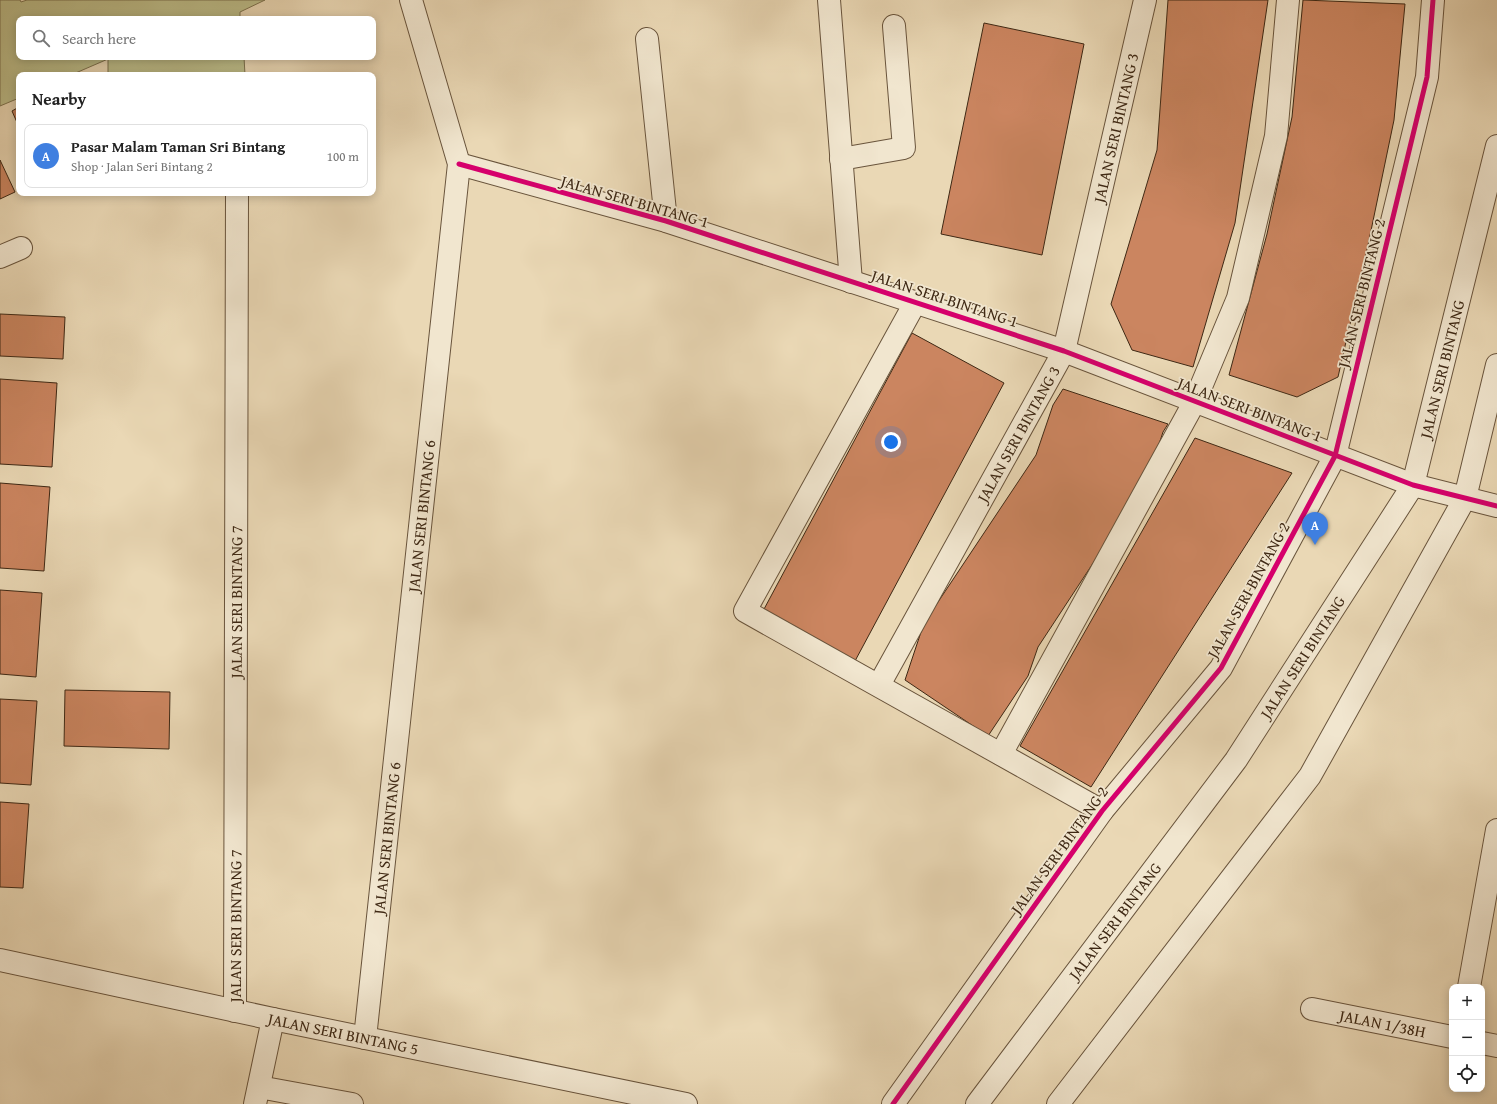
<!DOCTYPE html>
<meta charset="utf-8">
<style>
body{margin:0;font-family:"Gentium Book Plus",serif;background:#f6f6f6;color:#222}
.controls{position:absolute;right:12px;bottom:12px;display:grid;overflow:hidden;border-radius:8px;box-shadow:0 2px 10px #0003}
.controls button{width:36px;height:36px;display:grid;place-items:center;padding:0;border:0;border-bottom:1px solid #e0e0e0;background:#fff;color:#222;font:20px sans-serif}
.you{position:absolute;left:891px;top:442px;width:14px;height:14px;margin:-10px;border:3px solid #fff;border-radius:50%;background:#1a73e8;box-shadow:0 0 0 6px #1a73e833}
.badge{display:grid;place-items:center;width:26px;height:26px;border-radius:50%;background:#7c3aed;color:#fff;font-size:13px;font-weight:700}
.pin{position:absolute;translate:-50% -33px;filter:drop-shadow(0 1px 2px #0008)}
.pin::after{content:'';position:absolute;top:21px;width:14px;height:12px;background:inherit;clip-path:polygon(0 0,100% 0,50% 100%)}
.list{margin:0;padding:0;list-style:none}
h2{display:flex;justify-content:space-between;align-items:center;height:52px;margin:0;padding:0 16px;font-size:17px}
h2 small{font-size:13px;font-weight:400;color:#767676}
.list li{display:grid;grid-template-columns:26px 1fr auto;gap:12px;align-items:center;box-sizing:border-box;height:64px;margin:0 8px 8px;padding:0 8px;border:1px solid #e0e0e0;border-radius:8px}
.list b{display:block;font-size:15px;white-space:nowrap}
.list p{margin:0;font-size:13px;white-space:nowrap;color:#767676}
.list em{font-size:13px;font-style:normal;color:#767676}
.icon{flex:none;width:22px;height:22px;fill:none;stroke:currentColor;stroke-width:2;stroke-linecap:round;stroke-linejoin:round}
.map{position:relative;flex:none;width:1497px;height:1104px;overflow:hidden}
.search{position:absolute;background:#fff;box-shadow:0 2px 10px #0003;left:16px;top:16px;width:360px;height:44px;display:flex;align-items:center;gap:10px;box-sizing:border-box;padding:0 14px;border-radius:8px;color:#767676;font-size:15px}
.panel{position:absolute;background:#fff;box-shadow:0 2px 10px #0003;left:16px;top:72px;width:360px;height:124px;border-radius:8px}
.map>svg:first-child{display:block}
.green{fill:#bcbd8a;stroke:#7d724f}
.building{fill:#cb8560;stroke:#3e2814}
.lines{fill:none;stroke-linecap:round;stroke-linejoin:round}
.minor-casing{stroke:#69543c;stroke-width:24}
.minor{stroke:#f1e6cf;stroke-width:22}
.cycleway-casing{stroke:#f1e6cf;stroke-width:8}
.cycleway{stroke:#d6006c;stroke-width:5}
.labels{text-anchor:middle;dominant-baseline:central;stroke-width:3.5;stroke-linejoin:round;paint-order:stroke}
.street-label{font-size:16px;fill:#3e2814;stroke:#f1e6cf}
</style>
<div class="map">
<svg width="1497" height="1104" viewBox="0 0 1497 1104">
<rect width="100%" height="100%" fill="#ead8b5"/>
<filter id="stains"><feTurbulence type="fractalNoise" baseFrequency=".005" numOctaves="4"/><feColorMatrix values="0 0 0 0 .2 0 0 0 0 .09 0 0 0 0 .02 0 0 0 .5 -.17"/></filter>
<radialGradient id="worn" r=".72"><stop offset=".6" stop-color="#630" stop-opacity="0"/><stop offset="1" stop-color="#630" stop-opacity=".3"/></radialGradient>
<!-- green -->
<polygon class="green" points="0,0 20,0 21,2 27,0 265,0 240,12 240,19 19,19 19,57 244,57 245,75 108,75 108,59 71,75 19,75 19,98 0,106"/>
<!-- building -->
<g class="building">
<polygon points="1168,0 1268,0 1235,223 1193,367 1132,350 1111,304 1157,150"/>
<polygon points="1303,0 1405,4 1394,120 1368,245 1338,377 1297,397 1229,375 1267,234 1292,117"/>
<polygon points="984,23 1084,44 1042,255 941,234"/>
<polygon points="19,107 19,127 12,111"/>
<polygon points="0,160 15,192 0,199"/>
<polygon points="0,314 65,317 63,359 0,356"/>
<polygon points="912,333 1004,383 855,661 763,611"/>
<polygon points="0,379 57,383 52,467 0,464"/>
<polygon points="1063,389 1168,424 1163,432 1147,481 1038,647 1028,676 988,736 905,680 924,623 1036,455 1053,405"/>
<polygon points="1195,438 1292,473 1091,787 1020,746"/>
<polygon points="0,483 50,487 44,571 0,568"/>
<polygon points="0,590 42,593 36,677 0,674"/>
<polygon points="65,690 170,692 169,749 64,746"/>
<polygon points="0,699 37,701 31,785 0,783"/>
<polygon points="0,802 29,804 23,888 0,887"/>
</g>
<g class="lines">
<!-- minor casing -->
<g class="minor-casing">
<g id="minor">
<polyline points="829,0 851,282"/>
<polyline points="647,39 666,221"/>
<polyline points="841,159 904,148 894,26"/>
<polyline points="459,164 666,221 1064,351 1413,485 1497,506"/>
<polyline points="0,257 21,248"/>
<polyline points="915,303 745,611 1102,811"/>
<path id="s1" d="M 879,685 L 1064,351 L 1145,0"/>
<polyline points="1001,754 1195,401 1238,298 1276,136 1288,0"/>
<path id="s2" d="M 0,960 L 273,1019 L 686,1104"/>
<polyline points="1469,987 1497,830"/>
<path id="s3" d="M 1312,1009 L 1452,1037"/>
<path id="s4" d="M 235,1011 L 237,193"/>
<path id="s5" d="M 365,1038 L 459,164 L 411,0"/>
<polyline points="1482,1043 1497,1046"/>
<polyline points="259,1087 352,1104"/>
<polyline points="255,1104 273,1019"/>
<polyline points="893,1104 1102,811 1221,668 1335,456 1427,77 1433,0"/>
<path id="s6" d="M 977,1104 L 1236,760 L 1413,485 L 1497,146"/>
<polyline points="1058,1104 1310,776 1465,498 1497,365"/>
</g>
</g>
<!-- minor -->
<use href="#minor" class="minor"/>
<!-- cycleway casing -->
<g class="cycleway-casing">
<g id="cycleway">
<polyline points="459,164 666,221 1064,351 1413,485 1497,506"/>
<polyline points="893,1104 1102,811 1221,668 1335,456 1427,77 1433,0"/>
</g>
</g>
<!-- cycleway -->
<use href="#cycleway" class="cycleway"/>
</g>
<g class="labels">
<!-- street labels -->
<g class="street-label">
<text stroke="none"><textPath href="#s1" startOffset="611">JALAN SERI BINTANG 3</textPath></text>
<text transform="translate(635 201) rotate(16)">JALAN SERI BINTANG 1</text>
<text transform="translate(1361 293) rotate(-76)">JALAN SERI BINTANG 2</text>
<text transform="translate(945 298) rotate(18)">JALAN SERI BINTANG 1</text>
<text stroke="none"><textPath href="#s6" startOffset="877">JALAN SERI BINTANG</textPath></text>
<text transform="translate(1250 409) rotate(21)">JALAN SERI BINTANG 1</text>
<text stroke="none"><textPath href="#s1" startOffset="287">JALAN SERI BINTANG 3</textPath></text>
<text stroke="none"><textPath href="#s5" startOffset="525">JALAN SERI BINTANG 6</textPath></text>
<text transform="translate(1248 590) rotate(-61)">JALAN SERI BINTANG 2</text>
<text stroke="none"><textPath href="#s4" startOffset="409">JALAN SERI BINTANG 7</textPath></text>
<text stroke="none"><textPath href="#s6" startOffset="553">JALAN SERI BINTANG</textPath></text>
<text stroke="none"><textPath href="#s5" startOffset="201">JALAN SERI BINTANG 6</textPath></text>
<text transform="translate(1059 850) rotate(-54)">JALAN SERI BINTANG 2</text>
<text stroke="none"><textPath href="#s6" startOffset="229">JALAN SERI BINTANG</textPath></text>
<text stroke="none"><textPath href="#s4" startOffset="85">JALAN SERI BINTANG 7</textPath></text>
<text stroke="none"><textPath href="#s3" startOffset="72">JALAN 1/38H</textPath></text>
<text stroke="none"><textPath href="#s2" startOffset="351">JALAN SERI BINTANG 5</textPath></text>
</g>
</g>
<rect width="100%" height="100%" filter="url(#stains)"/>
<rect width="100%" height="100%" fill="url(#worn)"/>
</svg>
<div class="controls">
<button>+</button>
<button>−</button>
<button><svg class="icon" aria-label="locate" viewBox="0 0 24 24"><circle cx="12" cy="12" r="6"/><path d="M12 2v4M12 18v4M2 12h4M18 12h4"/></svg></button>
</div>
<div class="you"></div>
<div class="pin badge" style="left:1315px;top:545px;background:#3f7fe0">A</div>
<div class="search"><svg class="icon" aria-label="search" viewBox="0 0 24 24"><circle cx="10" cy="10" r="6"/><path d="M15 15l6 6"/></svg>Search here</div>
<section class="panel">
<h2>Nearby<small></small></h2>
<ul class="list">
<li><span class="badge" style="background:#3f7fe0">A</span><div><b>Pasar Malam Taman Sri Bintang</b><p>Shop · Jalan Seri Bintang 2</p></div><em>100 m</em></li>
</ul>
</section>
</div>
